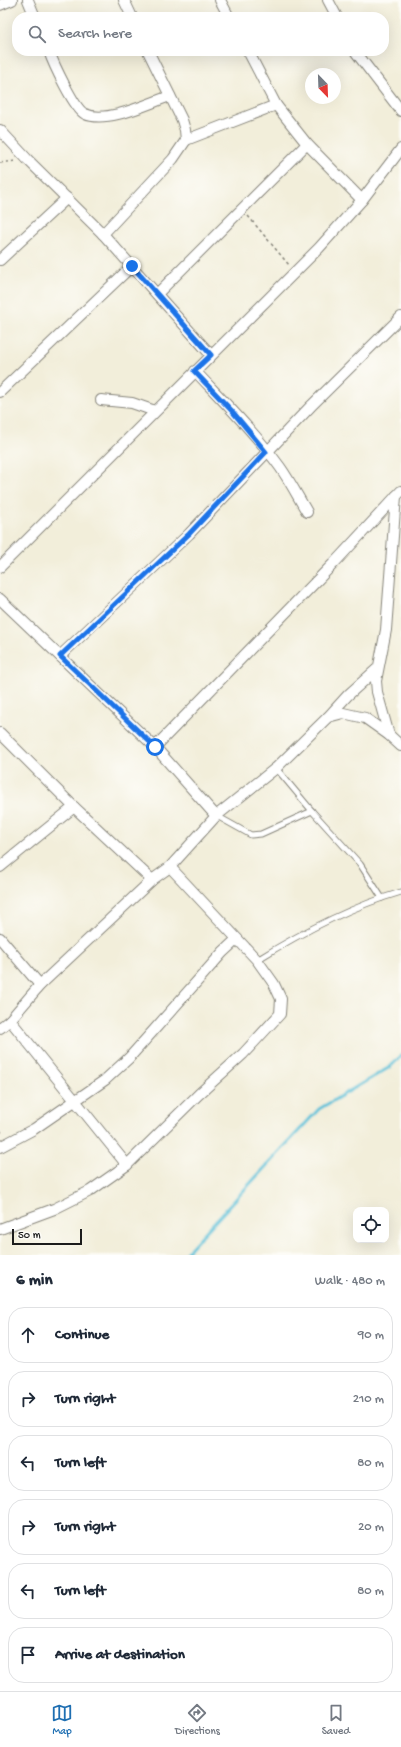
<!DOCTYPE html>
<meta charset="utf-8">
<style>
body{margin:0;font-family:"Gochi Hand",sans-serif;background:#f2f2f3;color:#1f2937}
.controls{position:absolute;right:12px;bottom:12px;display:grid;overflow:hidden;border-radius:8px;box-shadow:0 4px 16px #0002}
.controls button{width:36px;height:36px;display:grid;place-items:center;padding:0;border:0;border-bottom:1px solid #e0e1e3;background:#fff;color:#1f2937;font:20px sans-serif}
.compass{position:absolute;left:305px;top:68px;width:36px;height:36px;border-radius:50%;background:#fff;box-shadow:0 4px 16px #0002;rotate:157deg}
.scale{position:absolute;left:12px;bottom:10px;width:70px;box-sizing:border-box;padding-left:4px;border:2px solid #1c1c1c;border-top:0;font-size:11px;line-height:14px;white-space:nowrap;color:#1c1c1c;-webkit-text-stroke:3px #fdfcf7;paint-order:stroke}
.stop{position:absolute;width:12px;height:12px;margin:-9px;border:3px solid #1a73e8;border-radius:50%;background:#fff}
.stop.end{background:#1a73e8;border-color:#fff;box-shadow:0 1px 4px #0008}
.list{margin:0;padding:0;list-style:none}
h2{display:flex;justify-content:space-between;align-items:center;height:52px;margin:0;padding:0 16px;font-size:17px}
h2 small{font-size:13px;font-weight:400;color:#747a83}
.list li{display:grid;grid-template-columns:26px 1fr auto;gap:12px;align-items:center;box-sizing:border-box;height:56px;margin:0 8px 8px;padding:0 8px;border:1px solid #e0e1e3;border-radius:16px}
.list b{display:block;font-size:15px;white-space:nowrap}
.list em{font-size:13px;font-style:normal;color:#747a83}
.icon{flex:none;width:22px;height:22px;fill:none;stroke:currentColor;stroke-width:2;stroke-linecap:round;stroke-linejoin:round}
.map{position:relative;flex:none;width:401px;height:1255px;overflow:hidden}
.search{position:absolute;background:#fff;box-shadow:0 4px 16px #0002;left:12px;right:12px;top:12px;height:44px;display:flex;align-items:center;gap:10px;box-sizing:border-box;padding:0 14px;border-radius:16px;color:#747a83;font-size:15px}
.sheet{height:436px;background:#fff}
nav{display:flex;justify-content:space-around;align-items:center;box-sizing:border-box;height:56px;border-top:1px solid #e0e1e3;background:#fff;font-size:11px;color:#747a83}
nav a{display:grid;justify-items:center;gap:2px}
nav .on{color:#1f6fb2}
.map>svg:first-child{display:block}
.lines{fill:none;stroke-linecap:round;stroke-linejoin:round}
.stream{stroke:#5cc1d9;stroke-width:3}
.service-casing{stroke:#87857b;stroke-width:7}
.minor-casing{stroke:#87857b;stroke-width:12}
.path{stroke:#87857b;stroke-width:1.5;stroke-dasharray:3 3;stroke-linecap:butt}
.service{stroke:#fff;stroke-width:5}
.minor{stroke:#fff;stroke-width:10}
.route{stroke:#1a73e8;stroke-width:5}
</style>
<div class="map">
<svg width="401" height="1255" viewBox="0 0 401 1255">
<rect width="100%" height="100%" fill="#fdfcf7"/>
<filter id="ink" filterUnits="userSpaceOnUse"><feTurbulence type="fractalNoise" baseFrequency=".025" numOctaves="2"/><feDisplacementMap in="SourceGraphic" scale="8" xChannelSelector="R" yChannelSelector="G"/><feConvolveMatrix kernelMatrix="1 2 1 2 8 2 1 2 1" color-interpolation-filters="sRGB"/></filter>
<filter id="wash" filterUnits="userSpaceOnUse"><feTurbulence type="fractalNoise" baseFrequency=".012" numOctaves="4" result="noise"/><feDisplacementMap in="SourceGraphic" scale="16" xChannelSelector="R" yChannelSelector="G"/><feGaussianBlur stdDeviation="0.9" result="paint"/><feColorMatrix in="noise" values="0 0 0 0 0 0 0 0 0 0 0 0 0 0 0 0 0 1.4 0 .05"/><feComposite in="paint" operator="in"/></filter>
<g filter="url(#wash)">
<rect width="100%" height="100%" fill="#f2eeda"/>
<g class="lines">
<!-- stream -->
<polyline class="stream" points="184,1255 319,1109 390,1067 401,1056"/>
</g>
</g>
<g filter="url(#ink)">
<g class="lines">
<!-- service casing -->
<g class="service-casing">
<g id="service">
<polyline points="276,768 312,811 360,864 382,898"/>
<polyline points="217,816 251,835 261,834 312,811"/>
<path d="M 257,960 C 302,932 350,907 401,892"/>
</g>
</g>
<!-- minor casing -->
<g class="minor-casing">
<g id="minor">
<polyline points="28,0 35,17"/>
<polyline points="124,0 132,17"/>
<polyline points="220,0 229,17"/>
<polyline points="328,0 337,17"/>
<polyline points="0,5 12,0"/>
<path d="M 49,51 C 53,63 75,110 85,114 C 107,124 149,103 170,96"/>
<polyline points="248,51 276,105 307,144 362,200"/>
<polyline points="355,51 401,111"/>
<polyline points="0,130 27,159 103,234 211,355"/>
<polyline points="186,140 276,105"/>
<polyline points="103,234 173,159 186,140 185,130 182,120 148,51"/>
<polyline points="0,260 67,198"/>
<polyline points="157,294 307,144"/>
<path d="M 195,371 C 224,402 255,433 280,467 C 290,481 298,497 307,512"/>
<polyline points="0,392 132,266"/>
<polyline points="101,400 132,403 155,411"/>
<polyline points="0,567 319,248 362,200 401,149"/>
<polyline points="0,599 155,747 336,561 401,491"/>
<polyline points="60,656 189,534 311,406 401,317"/>
<polyline points="328,717 348,695 377,669"/>
<polyline points="0,733 74,807 152,880"/>
<polyline points="389,735 377,692 376,681 386,630 396,496"/>
<polyline points="155,747 216,816"/>
<polyline points="0,867 74,807"/>
<polyline points="170,867 216,816 276,768 328,717 343,713 365,718 389,735 401,746"/>
<polyline points="0,938 40,985"/>
<polyline points="10,1020 127,1165"/>
<polyline points="0,1028 10,1020 40,985 152,880 170,867 257,960 274,984 281,999 280,1014 243,1054 199,1094 127,1165 90,1191 54,1209 0,1229"/>
<polyline points="0,1147 34,1129 105,1080 129,1058 154,1030 223,952 237,939"/>
</g>
</g>
<!-- path -->
<g class="path">
<polyline points="0,163 15,161"/>
<polyline points="248,216 289,265"/>
<polyline points="0,1130 3,1134"/>
</g>
<!-- service -->
<use href="#service" class="service"/>
<!-- minor -->
<use href="#minor" class="minor"/>
</g>
</g>
<g class="lines" filter="url(#ink)">
<!-- route -->
<polyline class="route" points="132,266 211,355 194,371 232,411 266,452 189,534 60,656 155,747"/>
</g>
</svg>
<div class="controls">
<button><svg class="icon" aria-label="locate" viewBox="0 0 24 24"><circle cx="12" cy="12" r="6"/><path d="M12 2v4M12 18v4M2 12h4M18 12h4"/></svg></button>
</div>
<svg class="compass" viewBox="-18 -18 36 36"><path d="M0-13l5 13h-10z" fill="#e53935"/><path d="M0 13l5-13h-10z" fill="#747a83"/></svg>
<div class="scale">50 m</div>
<div class="stop" style="left:155px;top:747px"></div>
<div class="stop end" style="left:132px;top:266px"></div>
<div class="search"><svg class="icon" aria-label="search" viewBox="0 0 24 24"><circle cx="10" cy="10" r="6"/><path d="M15 15l6 6"/></svg>Search here</div>
</div>
<section class="sheet">
<h2>6 min<small>Walk · 480 m</small></h2>
<ul class="list">
<li><svg class="icon" aria-label="ahead" viewBox="0 0 24 24"><path d="M12 20V5M6 11l6-6 6 6"/></svg><div><b>Continue</b></div><em>90 m</em></li>
<li><svg class="icon" aria-label="right" viewBox="0 0 24 24"><path d="M7 20v-9h11M14 6l5 5-5 5"/></svg><div><b>Turn right</b></div><em>210 m</em></li>
<li><svg class="icon" aria-label="left" viewBox="0 0 24 24"><path d="M17 20v-9H6M10 6l-5 5 5 5"/></svg><div><b>Turn left</b></div><em>80 m</em></li>
<li><svg class="icon" aria-label="right" viewBox="0 0 24 24"><path d="M7 20v-9h11M14 6l5 5-5 5"/></svg><div><b>Turn right</b></div><em>20 m</em></li>
<li><svg class="icon" aria-label="left" viewBox="0 0 24 24"><path d="M17 20v-9H6M10 6l-5 5 5 5"/></svg><div><b>Turn left</b></div><em>80 m</em></li>
<li><svg class="icon" aria-label="arrive" viewBox="0 0 24 24"><path d="M6 21V4h12l-3 4 3 4H6"/></svg><div><b>Arrive at destination</b></div></li>
</ul>
</section>
<nav>
<a class="on"><svg class="icon" aria-label="map" viewBox="0 0 24 24"><path d="M3 6l6-2 6 2 6-2v14l-6 2-6-2-6 2zM9 4v14M15 6v14"/></svg>Map</a>
<a><svg class="icon" aria-label="directions" viewBox="0 0 24 24"><path d="M12 3l9 9-9 9-9-9zM9 14v-3h6M13 9l2 2-2 2"/></svg>Directions</a>
<a><svg class="icon" aria-label="saved" viewBox="0 0 24 24"><path d="M7 4h10v16l-5-4-5 4z"/></svg>Saved</a>
</nav>
